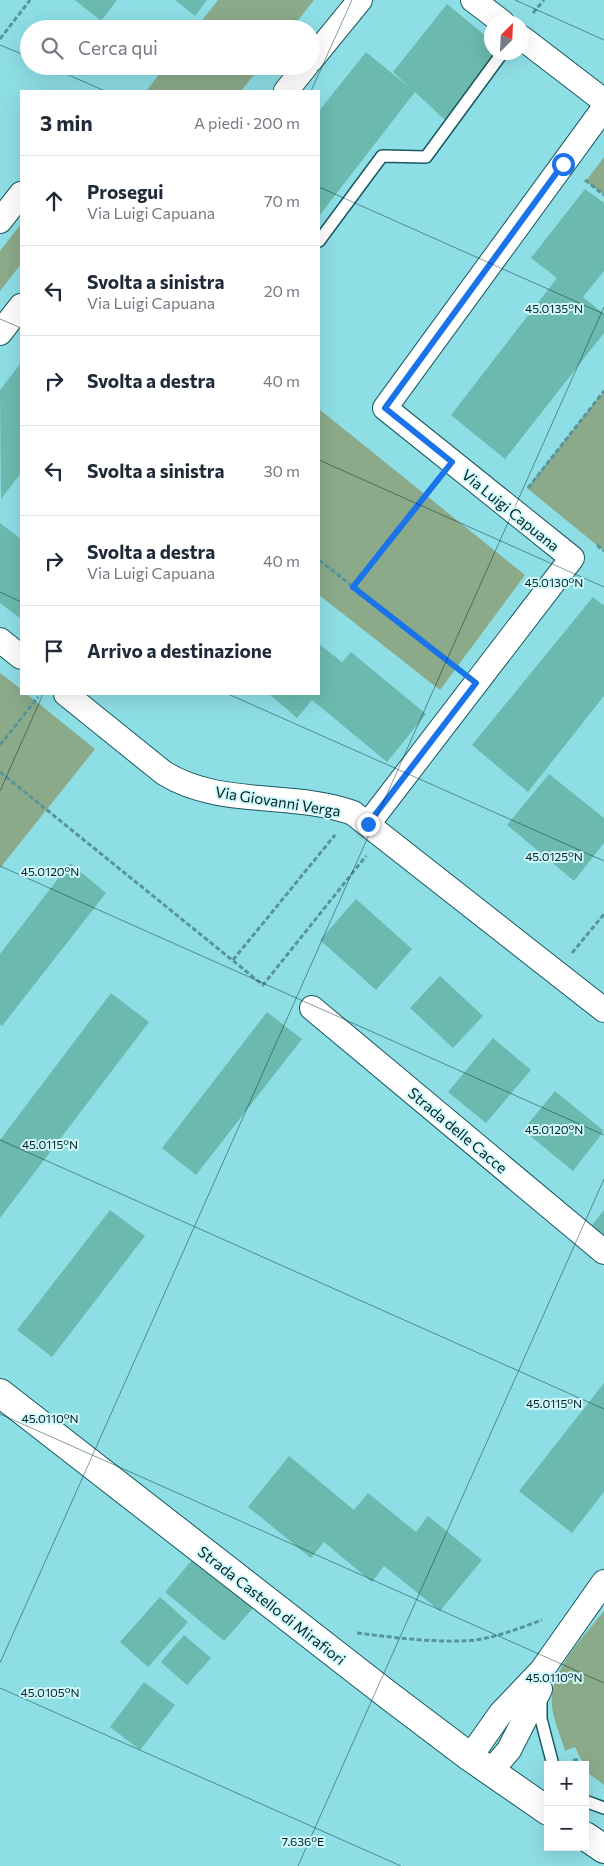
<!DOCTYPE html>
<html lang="it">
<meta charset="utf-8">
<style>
body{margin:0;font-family:Commissioner,sans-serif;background:#f6f6f7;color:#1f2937}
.controls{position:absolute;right:15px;bottom:15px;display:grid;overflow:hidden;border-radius:0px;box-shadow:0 5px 20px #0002}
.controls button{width:45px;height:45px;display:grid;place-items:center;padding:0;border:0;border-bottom:1px solid #e0e1e3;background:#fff;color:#1f2937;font:25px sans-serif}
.compass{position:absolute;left:484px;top:15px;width:45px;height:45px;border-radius:50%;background:#fff;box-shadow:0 5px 20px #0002;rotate:24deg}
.stop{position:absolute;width:15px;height:15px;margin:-11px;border:4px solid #1a73e8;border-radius:50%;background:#fff}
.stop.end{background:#1a73e8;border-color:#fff;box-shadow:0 1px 5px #0008}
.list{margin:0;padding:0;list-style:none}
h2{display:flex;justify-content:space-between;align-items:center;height:65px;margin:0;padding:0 20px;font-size:21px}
h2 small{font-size:16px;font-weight:400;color:#747a83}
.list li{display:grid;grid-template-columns:32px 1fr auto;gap:15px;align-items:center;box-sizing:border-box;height:90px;padding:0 20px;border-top:1px solid #e0e1e3}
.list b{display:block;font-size:19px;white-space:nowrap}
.list p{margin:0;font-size:16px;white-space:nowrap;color:#747a83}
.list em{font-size:16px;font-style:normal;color:#747a83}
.icon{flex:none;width:28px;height:28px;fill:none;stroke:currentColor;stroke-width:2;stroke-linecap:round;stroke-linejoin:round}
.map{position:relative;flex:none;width:604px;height:1866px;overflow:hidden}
.search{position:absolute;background:#fff;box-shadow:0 5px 20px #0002;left:20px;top:20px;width:300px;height:55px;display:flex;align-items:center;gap:12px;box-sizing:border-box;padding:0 18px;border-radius:28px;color:#747a83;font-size:19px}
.panel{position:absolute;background:#fff;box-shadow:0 5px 20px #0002;left:20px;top:90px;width:300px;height:605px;border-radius:0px}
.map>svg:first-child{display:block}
.green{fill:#8baa8a}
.building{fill:#6cbaaf}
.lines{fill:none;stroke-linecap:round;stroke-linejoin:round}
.service-casing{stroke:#18595f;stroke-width:14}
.minor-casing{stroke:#18595f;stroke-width:26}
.tertiary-casing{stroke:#18595f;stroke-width:30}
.path{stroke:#57959b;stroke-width:3;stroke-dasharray:5 2.5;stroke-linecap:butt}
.service{stroke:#fff;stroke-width:11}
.minor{stroke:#fff;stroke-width:24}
.tertiary{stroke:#fff;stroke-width:28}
.route{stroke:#1a73e8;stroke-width:6}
.ticks{fill:none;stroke:#002326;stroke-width:1;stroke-opacity:0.45}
.labels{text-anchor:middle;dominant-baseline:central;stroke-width:4;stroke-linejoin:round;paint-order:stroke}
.street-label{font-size:15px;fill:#002326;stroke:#d1f8fb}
.ticks-label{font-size:12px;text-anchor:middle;fill:#002326;stroke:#d1f8fb;stroke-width:4;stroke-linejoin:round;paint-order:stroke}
</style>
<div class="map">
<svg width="604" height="1866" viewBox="0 0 604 1866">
<rect width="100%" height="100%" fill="#8edee6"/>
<!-- green -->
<g class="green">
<polygon points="218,0 314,0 291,29 195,29"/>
<polygon points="166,66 261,66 241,91 146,91"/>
<polygon points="604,157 604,195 586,181"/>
<polygon points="21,224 21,264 0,291 0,251"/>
<polygon points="604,391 604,551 527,488"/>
<polygon points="319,409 525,575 440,690 319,595"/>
<polygon points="0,673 21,689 21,694 27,694 95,749 0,868"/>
<path d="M 604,1611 L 604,1785 L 588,1773 L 575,1747 L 565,1751 C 561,1737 554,1722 552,1707 C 547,1673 585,1635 604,1611 Z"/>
</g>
<!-- building -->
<g class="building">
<polygon points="75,0 117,0 101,21"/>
<polygon points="175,0 207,0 195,16"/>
<polygon points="447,4 492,41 492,52 501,52 445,120 415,92 319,216 319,111 366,52 410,88 393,72"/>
<polygon points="585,189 604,203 604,271 583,297 604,314 604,333 505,459 451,415 557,278 531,258"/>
<polygon points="21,363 21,473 1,499 0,390"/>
<polygon points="0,523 21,539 21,619 0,603"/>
<polygon points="593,597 603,605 604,603 604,696 528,792 472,745"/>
<polygon points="319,644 342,662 351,652 426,714 387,762 312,700 297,718 269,694 319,694"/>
<polygon points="549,774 604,818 604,843 574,881 507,825"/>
<polygon points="70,863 106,893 2,1026 0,1024 0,954"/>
<polygon points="356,899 412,949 376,990 320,940"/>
<polygon points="440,976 483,1016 453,1048 410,1008"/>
<polygon points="111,993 149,1022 0,1218 0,1140"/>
<polygon points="267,1012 302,1039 196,1175 162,1148"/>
<polygon points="493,1038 531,1070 486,1123 448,1092"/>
<polygon points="555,1091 604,1131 573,1171 523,1130"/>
<polygon points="110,1210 145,1236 52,1357 17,1330"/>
<polygon points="604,1210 604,1241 589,1229"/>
<polygon points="604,1383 604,1492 572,1533 519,1491"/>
<polygon points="289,1456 354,1510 368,1493 416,1532 428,1516 482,1560 440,1611 384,1566 372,1582 324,1542 311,1558 248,1507"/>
<polygon points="193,1559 254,1607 224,1641 165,1592"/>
<polygon points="160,1597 188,1622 148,1667 120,1642"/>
<polygon points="184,1635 211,1658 187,1685 161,1662"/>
<polygon points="144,1682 175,1705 140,1750 110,1727"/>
</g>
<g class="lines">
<!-- service casing -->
<g class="service-casing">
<g id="service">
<polyline points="319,241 382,156 426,157 503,52"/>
<polyline points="541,1698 541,1719 553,1765"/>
<polyline points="585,1801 604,1808"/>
</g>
</g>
<!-- minor casing -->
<g class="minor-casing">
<g id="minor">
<polyline points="473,0 502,22"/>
<polyline points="522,38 604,101"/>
<polyline points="311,60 360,0"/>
<polyline points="286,91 306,66"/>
<polyline points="0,221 21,194"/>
<polyline points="0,333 21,306"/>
<polyline points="0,640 21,657"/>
<path d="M 66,694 L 164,773 C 220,808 293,791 353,813 L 604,1010"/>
<polyline points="368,824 572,558 385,408 604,108"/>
<polyline points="312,1008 604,1252"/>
<polyline points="470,1757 501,1713 542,1670 604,1582"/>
<polyline points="490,1772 509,1750 540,1689"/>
</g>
</g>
<!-- tertiary casing -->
<g class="tertiary-casing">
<g id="tertiary">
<polyline points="0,1393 388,1695 470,1757 548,1811"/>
<polyline points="585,1836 604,1849"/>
</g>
</g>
<!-- path -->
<g class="path">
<polyline points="533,13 544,0"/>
<polyline points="0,39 30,0"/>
<polyline points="585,180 604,195"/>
<polyline points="528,488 604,391"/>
<polyline points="597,545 604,551"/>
<polyline points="319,560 456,667"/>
<polyline points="353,587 435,484"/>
<polyline points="0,745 38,697"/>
<polyline points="0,772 263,985 366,856"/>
<polyline points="572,953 604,914"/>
<polyline points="233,960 335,835"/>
<path d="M 357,1633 C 391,1637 426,1642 461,1641 C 488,1641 517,1629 542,1620"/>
<polyline points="573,1760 580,1760"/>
</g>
<!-- service -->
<use href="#service" class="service"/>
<!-- minor -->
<use href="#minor" class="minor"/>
<!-- tertiary -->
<use href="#tertiary" class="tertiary"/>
</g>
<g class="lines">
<!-- route -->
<polyline class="route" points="368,824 476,683 353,587 452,462 385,408 563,164"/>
</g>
<!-- ticks -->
<path class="ticks" d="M 515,0 L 604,40M 0,45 L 29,57M 48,66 L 105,91M 311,91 L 352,0M 319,187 L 604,314M 0,319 L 21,328M 319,460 L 604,587M 0,592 L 21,602M 228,694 L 604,861M 0,791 L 43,694M 0,866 L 604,1135M 0,1140 L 604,1409M 0,1414 L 604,1683M 0,1663 L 604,307M 0,1688 L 401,1866M 298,1866 L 604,1179"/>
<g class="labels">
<!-- street labels -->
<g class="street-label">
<text transform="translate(511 510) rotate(39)">Via Luigi Capuana</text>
<text transform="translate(278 801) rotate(9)">Via Giovanni Verga</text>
<text transform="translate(458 1130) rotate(40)">Strada delle Cacce</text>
<text transform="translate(272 1605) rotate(38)">Strada Castello di Mirafiori</text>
</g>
</g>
<g class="ticks-label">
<text x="554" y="313">45.0135°N</text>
<text x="554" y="587">45.0130°N</text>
<text x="554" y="861">45.0125°N</text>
<text x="50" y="876">45.0120°N</text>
<text x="554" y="1134">45.0120°N</text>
<text x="50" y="1149">45.0115°N</text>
<text x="554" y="1408">45.0115°N</text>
<text x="50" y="1423">45.0110°N</text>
<text x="554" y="1682">45.0110°N</text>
<text x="50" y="1697">45.0105°N</text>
<text x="303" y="1846">7.636°E</text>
</g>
</svg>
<div class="controls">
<button>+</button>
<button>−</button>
</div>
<svg class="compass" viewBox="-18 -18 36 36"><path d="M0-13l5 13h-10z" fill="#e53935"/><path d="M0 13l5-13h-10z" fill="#747a83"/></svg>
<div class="stop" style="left:563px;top:164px"></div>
<div class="stop end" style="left:368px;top:824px"></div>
<div class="search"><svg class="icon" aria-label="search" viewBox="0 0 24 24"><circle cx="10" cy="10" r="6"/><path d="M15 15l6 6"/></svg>Cerca qui</div>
<section class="panel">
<h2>3 min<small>A piedi · 200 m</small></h2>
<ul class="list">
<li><svg class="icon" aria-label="ahead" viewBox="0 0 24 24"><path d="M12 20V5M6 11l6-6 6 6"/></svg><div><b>Prosegui</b><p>Via Luigi Capuana</p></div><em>70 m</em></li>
<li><svg class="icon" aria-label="left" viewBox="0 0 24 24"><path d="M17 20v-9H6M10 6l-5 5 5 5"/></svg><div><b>Svolta a sinistra</b><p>Via Luigi Capuana</p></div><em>20 m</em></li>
<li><svg class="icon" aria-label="right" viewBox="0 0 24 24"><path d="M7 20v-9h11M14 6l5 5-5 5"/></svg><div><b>Svolta a destra</b></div><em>40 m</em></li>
<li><svg class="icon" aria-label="left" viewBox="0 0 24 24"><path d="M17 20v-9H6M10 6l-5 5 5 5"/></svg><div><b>Svolta a sinistra</b></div><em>30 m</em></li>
<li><svg class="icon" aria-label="right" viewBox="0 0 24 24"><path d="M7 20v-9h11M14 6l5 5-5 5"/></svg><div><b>Svolta a destra</b><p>Via Luigi Capuana</p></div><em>40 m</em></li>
<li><svg class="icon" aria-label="arrive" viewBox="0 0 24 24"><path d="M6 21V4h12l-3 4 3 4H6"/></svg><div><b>Arrivo a destinazione</b></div></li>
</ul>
</section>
</div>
